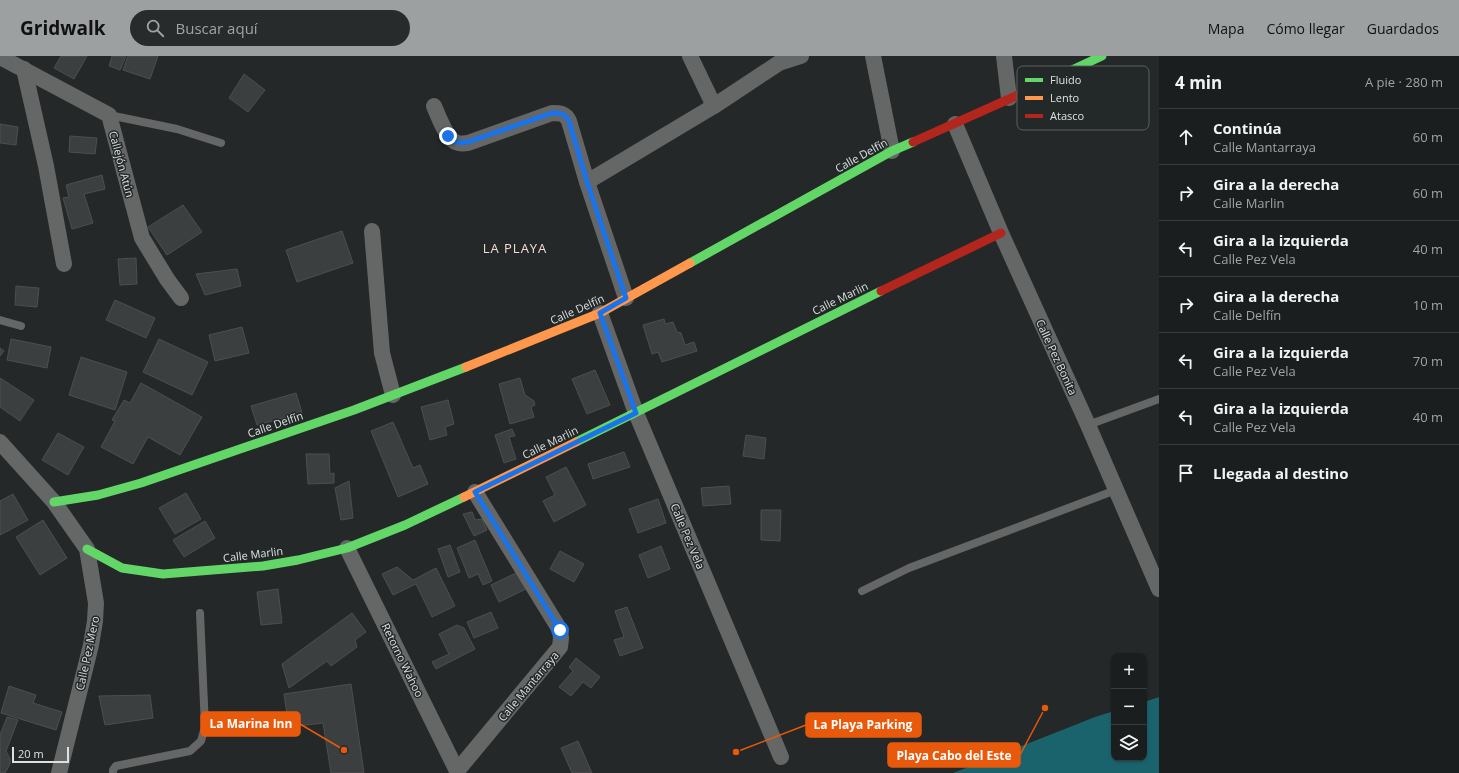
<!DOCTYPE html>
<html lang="es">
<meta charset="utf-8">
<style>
body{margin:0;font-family:"Open Sans",sans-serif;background:#282b2b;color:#f1f3f6}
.controls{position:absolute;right:12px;bottom:12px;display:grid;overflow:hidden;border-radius:8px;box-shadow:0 1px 3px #0004}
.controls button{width:36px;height:36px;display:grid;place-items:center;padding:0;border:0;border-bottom:1px solid #393c3c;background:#1b1e1e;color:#f1f3f6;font:20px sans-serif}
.scale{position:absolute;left:12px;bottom:10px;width:57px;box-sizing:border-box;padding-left:4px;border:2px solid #dde0e1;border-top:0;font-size:11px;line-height:14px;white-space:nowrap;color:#dde0e1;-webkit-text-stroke:3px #232929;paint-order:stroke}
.stop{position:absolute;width:12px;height:12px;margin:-9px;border:3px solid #1a73e8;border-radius:50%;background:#fff}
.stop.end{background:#1a73e8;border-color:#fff;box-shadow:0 1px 4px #0008}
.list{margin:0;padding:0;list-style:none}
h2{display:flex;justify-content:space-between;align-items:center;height:52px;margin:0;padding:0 16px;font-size:17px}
h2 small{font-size:13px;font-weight:400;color:#a0a2a4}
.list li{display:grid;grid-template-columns:26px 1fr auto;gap:12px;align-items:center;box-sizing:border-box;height:56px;padding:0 16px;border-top:1px solid #393c3c}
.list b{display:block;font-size:15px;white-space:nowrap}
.list p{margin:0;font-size:13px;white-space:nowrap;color:#a0a2a4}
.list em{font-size:13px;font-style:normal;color:#a0a2a4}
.icon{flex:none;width:22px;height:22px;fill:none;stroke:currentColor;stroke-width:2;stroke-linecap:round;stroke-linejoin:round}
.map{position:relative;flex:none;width:1159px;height:717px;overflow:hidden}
header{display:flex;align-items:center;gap:24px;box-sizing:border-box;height:56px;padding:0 20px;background:#9ca0a0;color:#111}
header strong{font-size:19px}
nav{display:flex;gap:22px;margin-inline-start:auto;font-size:14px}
.search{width:280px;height:36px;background:#282b2b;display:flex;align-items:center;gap:10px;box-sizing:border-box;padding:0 14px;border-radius:22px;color:#a0a2a4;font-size:15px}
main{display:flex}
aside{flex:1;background:#1b1e1e}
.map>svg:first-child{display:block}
.water{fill:#1b636c}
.building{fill:#3c3f40;stroke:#4c4f50}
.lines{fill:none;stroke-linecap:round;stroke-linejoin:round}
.lane{stroke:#656666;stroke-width:8}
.street{stroke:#656666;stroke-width:16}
.fast{stroke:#63d668;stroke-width:9}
.slow{stroke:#ff974d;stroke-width:9}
.jam{stroke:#b3261e;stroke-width:9}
.route{stroke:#1a73e8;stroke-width:5}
.labels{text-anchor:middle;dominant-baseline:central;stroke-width:3;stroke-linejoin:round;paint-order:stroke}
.street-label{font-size:11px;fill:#dde0e1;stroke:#232929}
.quarter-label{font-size:13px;letter-spacing:1px;fill:#fcd8d4;stroke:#232929}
.key{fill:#232929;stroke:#5b6060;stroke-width:1}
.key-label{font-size:11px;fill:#dde0e1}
.leader{fill:none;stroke:#e8590c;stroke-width:1.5}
.callout-dot{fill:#e8590c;stroke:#232929;stroke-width:1.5}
.callout{fill:#e8590c;stroke:#e8590c;stroke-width:1.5}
.callout-label{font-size:12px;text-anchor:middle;font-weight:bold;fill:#fff}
</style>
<header>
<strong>Gridwalk</strong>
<div class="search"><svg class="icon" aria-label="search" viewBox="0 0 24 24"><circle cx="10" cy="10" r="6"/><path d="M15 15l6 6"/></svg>Buscar aquí</div>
<nav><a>Mapa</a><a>Cómo llegar</a><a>Guardados</a></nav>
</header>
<main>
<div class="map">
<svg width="1159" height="717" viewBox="0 0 1159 717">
<rect width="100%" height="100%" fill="#242828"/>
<!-- water -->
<polygon class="water" points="1159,641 1159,717 953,717 1095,661 1114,655 1114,702 1144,702 1144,646"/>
<!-- building -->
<g class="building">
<polygon points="61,0 87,0 74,23 54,12"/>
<polygon points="112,0 126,0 120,14 109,10"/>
<polygon points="128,0 158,0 150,23 123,14"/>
<polygon points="244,18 265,34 248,56 229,42"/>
<polygon points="0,68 18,71 16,89 0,87"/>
<polygon points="70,80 97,82 95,98 69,96"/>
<polygon points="102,119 105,133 84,138 93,167 72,173 63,142 69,141 66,129"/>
<polygon points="183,149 202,176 167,199 148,171"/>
<polygon points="342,175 353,207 297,226 286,194"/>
<polygon points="136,202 137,228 120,229 118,203"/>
<polygon points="237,213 241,230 205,239 196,218"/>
<polygon points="16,230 39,232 37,251 15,249"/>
<polygon points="115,244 155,262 146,282 106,264"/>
<polygon points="664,263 665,268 673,266 677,276 681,277 685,289 694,286 697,295 662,306 658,296 652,298 643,269"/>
<polygon points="242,271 249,297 215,305 209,279"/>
<polygon points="11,283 51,291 47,312 7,304"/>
<polygon points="159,283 208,306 192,339 143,316"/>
<polygon points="0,292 4,295 0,300"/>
<polygon points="81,301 127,316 115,354 69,339"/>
<polygon points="595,314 610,349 587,358 572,323"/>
<polygon points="0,322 34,344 20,365 0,351"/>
<polygon points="520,322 525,339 534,345 535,349 531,351 534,361 510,368 499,328"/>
<polygon points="141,327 202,361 180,399 148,381 133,408 101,391 115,365 112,364 124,344 130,347"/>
<polygon points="296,337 302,357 257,369 251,350"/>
<polygon points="448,344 454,368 445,371 447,379 430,384 421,351"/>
<polygon points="393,366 413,412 420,409 428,428 398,441 371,375"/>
<polygon points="512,373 515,380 509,381 516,403 504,407 495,379"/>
<polygon points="58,377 84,391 68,419 42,404"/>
<polygon points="746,379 766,382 764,403 743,400"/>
<polygon points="624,396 630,411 593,423 588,408"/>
<polygon points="306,398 329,398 330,418 334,417 334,427 308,428"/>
<polygon points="566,411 586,449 554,466 543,445 555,439 546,421"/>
<polygon points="349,425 353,462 341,464 335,432"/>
<polygon points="729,430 731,448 703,450 701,432"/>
<polygon points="186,437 201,463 175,478 159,452"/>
<polygon points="13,438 28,464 0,479 0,445"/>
<polygon points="658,443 666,467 638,477 629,453"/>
<polygon points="761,454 781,454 780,485 761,484"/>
<polygon points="472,456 475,464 482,463 487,474 474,480 463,458"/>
<polygon points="43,464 67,502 40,519 16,481"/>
<polygon points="205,465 215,482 184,501 173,484"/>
<polygon points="475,484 492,525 483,529 478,518 469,522 457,492"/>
<polygon points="450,489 460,516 448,521 438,493"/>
<polygon points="661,490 670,513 648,522 639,499"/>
<polygon points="560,495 584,508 574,526 550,513"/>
<polygon points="397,511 413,524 436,512 455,550 432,561 416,528 393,539 382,518"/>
<polygon points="518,516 526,533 499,546 491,529"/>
<polygon points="278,533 282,567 261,569 257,536"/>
<polygon points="627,551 643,592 620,600 614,584 624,581 615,555"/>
<polygon points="491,556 498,572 474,582 467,566"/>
<polygon points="352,557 366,576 355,584 357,591 331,610 327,605 289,632 282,608"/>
<polygon points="457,569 464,572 475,593 436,613 432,606 449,598 439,578"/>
<polygon points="576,602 600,621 591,632 583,626 571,640 559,631 573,615 569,611"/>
<polygon points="351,628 364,717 331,717 323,667 289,671 284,638"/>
<polygon points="9,630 36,639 33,647 62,656 56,674 1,657"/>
<polygon points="150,639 153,662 105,669 99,640"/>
<polygon points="7,661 18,664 6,695 10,703 10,708 5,717 0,717 0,679"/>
<polygon points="578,685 592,717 572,717 561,692"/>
</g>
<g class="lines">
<!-- lane -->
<g class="lane">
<polyline points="109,59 177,73 221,87"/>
<polyline points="0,264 21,270"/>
<polyline points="1088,369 1159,343"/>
<polyline points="862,535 909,512 1116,434"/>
<polyline points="113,717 113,714 116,710 190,695 201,685 205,671 200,557"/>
</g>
<!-- street -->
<g class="street">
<polyline points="690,0 714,50"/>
<polyline points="873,0 892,95"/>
<polyline points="1004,0 1009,42"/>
<polyline points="0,1 109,59 142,182 167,223 181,242"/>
<polyline points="24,13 46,110 64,208"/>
<path d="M 434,50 C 438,59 447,85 458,87 C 461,88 465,87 468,87 L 552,57 C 560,57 565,57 569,65 L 587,126 L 626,242"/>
<polyline points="955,68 1001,177 1088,369 1159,533"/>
<polyline points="587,126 714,50 779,7 801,0"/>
<polyline points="372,175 382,297 393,339"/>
<polyline points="600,257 636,357 781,701"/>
<polyline points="0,386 54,446 87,493 96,547 95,565 91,589 59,717"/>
<polyline points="347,492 457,715 457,717"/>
<polyline points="457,715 560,591 561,582 560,574 475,436"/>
</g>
<!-- fast -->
<g class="fast">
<polyline points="1027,35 1102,0"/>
<polyline points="690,207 892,95 913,86"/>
<polyline points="576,386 881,235"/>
<polyline points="54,446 98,439 141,427 354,354 466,311"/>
<polyline points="87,493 122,512 163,518 263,510 298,504 347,492 405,469 464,441"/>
</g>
<!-- slow -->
<g class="slow">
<polyline points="466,311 600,257 690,207"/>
<polyline points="464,441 576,386"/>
</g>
<!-- jam -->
<g class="jam">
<polyline points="913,86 1027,35"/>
<polyline points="881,235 1001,177"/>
</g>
</g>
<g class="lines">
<!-- route -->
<path class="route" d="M 448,80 C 454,87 458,87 468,86 L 552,57 C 560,57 565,57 569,65 L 587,126 L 626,242 L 600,257 L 636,357 L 475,436 L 560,574"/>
</g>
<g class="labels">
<!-- street labels -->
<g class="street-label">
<text transform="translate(861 99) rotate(-29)">Calle Delfín</text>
<text transform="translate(122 108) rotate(75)">Callejón Atún</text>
<text transform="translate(840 242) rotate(-26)">Calle Marlin</text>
<text transform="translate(577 253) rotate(-24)">Calle Delfín</text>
<text transform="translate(1057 301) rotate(65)">Calle Pez Bonita</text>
<text transform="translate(275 368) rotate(-19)">Calle Delfín</text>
<text transform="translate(550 386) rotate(-26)">Calle Marlin</text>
<text transform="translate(688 480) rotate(67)">Calle Pez Vela</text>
<text transform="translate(253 498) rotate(-7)">Calle Marlin</text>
<text transform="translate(87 597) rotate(-78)">Calle Pez Mero</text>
<text transform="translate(403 604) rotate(64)">Retorno Wahoo</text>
<text transform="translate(528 630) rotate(-50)">Calle Mantarraya</text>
</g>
<!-- quarter labels -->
<g class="quarter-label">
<text x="515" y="192">LA PLAYA</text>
</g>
</g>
<!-- legend -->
<rect x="1017" y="10" width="132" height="64" rx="6" class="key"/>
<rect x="1025" y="22" width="18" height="4" fill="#63d668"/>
<rect x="1025" y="40" width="18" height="4" fill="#ff974d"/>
<rect x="1025" y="58" width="18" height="4" fill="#b3261e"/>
<g class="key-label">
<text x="1050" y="28">Fluido</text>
<text x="1050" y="46">Lento</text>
<text x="1050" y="64">Atasco</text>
</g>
<!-- callouts -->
<path class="leader" d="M344 694L300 668M736 696L806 669M1045 652L1020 699"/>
<g class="callout-dot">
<circle cx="344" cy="694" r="4"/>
<circle cx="736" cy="696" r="4"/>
<circle cx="1045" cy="652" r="4"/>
</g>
<g class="callout">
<rect x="201" y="656" width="99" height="24" rx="4"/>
<rect x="806" y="657" width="115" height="24" rx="4"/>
<rect x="888" y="687" width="132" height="24" rx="4"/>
</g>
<g class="callout-label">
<text x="251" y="672">La Marina Inn</text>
<text x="863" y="673">La Playa Parking</text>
<text x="954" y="704">Playa Cabo del Este</text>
</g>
</svg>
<div class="controls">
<button>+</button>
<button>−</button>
<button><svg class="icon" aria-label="layers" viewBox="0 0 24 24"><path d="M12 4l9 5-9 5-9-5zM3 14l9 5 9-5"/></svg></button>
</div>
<div class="scale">20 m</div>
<div class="stop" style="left:560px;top:574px"></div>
<div class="stop end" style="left:448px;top:80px"></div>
</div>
<aside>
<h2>4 min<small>A pie · 280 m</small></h2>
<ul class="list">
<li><svg class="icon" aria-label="ahead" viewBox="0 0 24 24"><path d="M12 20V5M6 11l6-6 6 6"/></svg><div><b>Continúa</b><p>Calle Mantarraya</p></div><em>60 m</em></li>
<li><svg class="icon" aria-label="right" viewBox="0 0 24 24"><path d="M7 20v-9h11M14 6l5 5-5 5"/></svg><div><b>Gira a la derecha</b><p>Calle Marlin</p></div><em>60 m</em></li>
<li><svg class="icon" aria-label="left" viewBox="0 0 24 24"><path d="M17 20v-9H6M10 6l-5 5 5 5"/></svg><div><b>Gira a la izquierda</b><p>Calle Pez Vela</p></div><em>40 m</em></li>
<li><svg class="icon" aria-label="right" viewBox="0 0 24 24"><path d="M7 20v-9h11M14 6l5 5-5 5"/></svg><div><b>Gira a la derecha</b><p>Calle Delfín</p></div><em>10 m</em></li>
<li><svg class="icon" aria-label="left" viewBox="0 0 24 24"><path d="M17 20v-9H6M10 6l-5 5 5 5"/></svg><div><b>Gira a la izquierda</b><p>Calle Pez Vela</p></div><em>70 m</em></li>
<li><svg class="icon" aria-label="left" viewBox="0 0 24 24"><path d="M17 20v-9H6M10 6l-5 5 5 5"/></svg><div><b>Gira a la izquierda</b><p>Calle Pez Vela</p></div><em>40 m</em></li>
<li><svg class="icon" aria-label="arrive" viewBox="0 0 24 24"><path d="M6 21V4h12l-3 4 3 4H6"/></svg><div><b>Llegada al destino</b></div></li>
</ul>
</aside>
</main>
